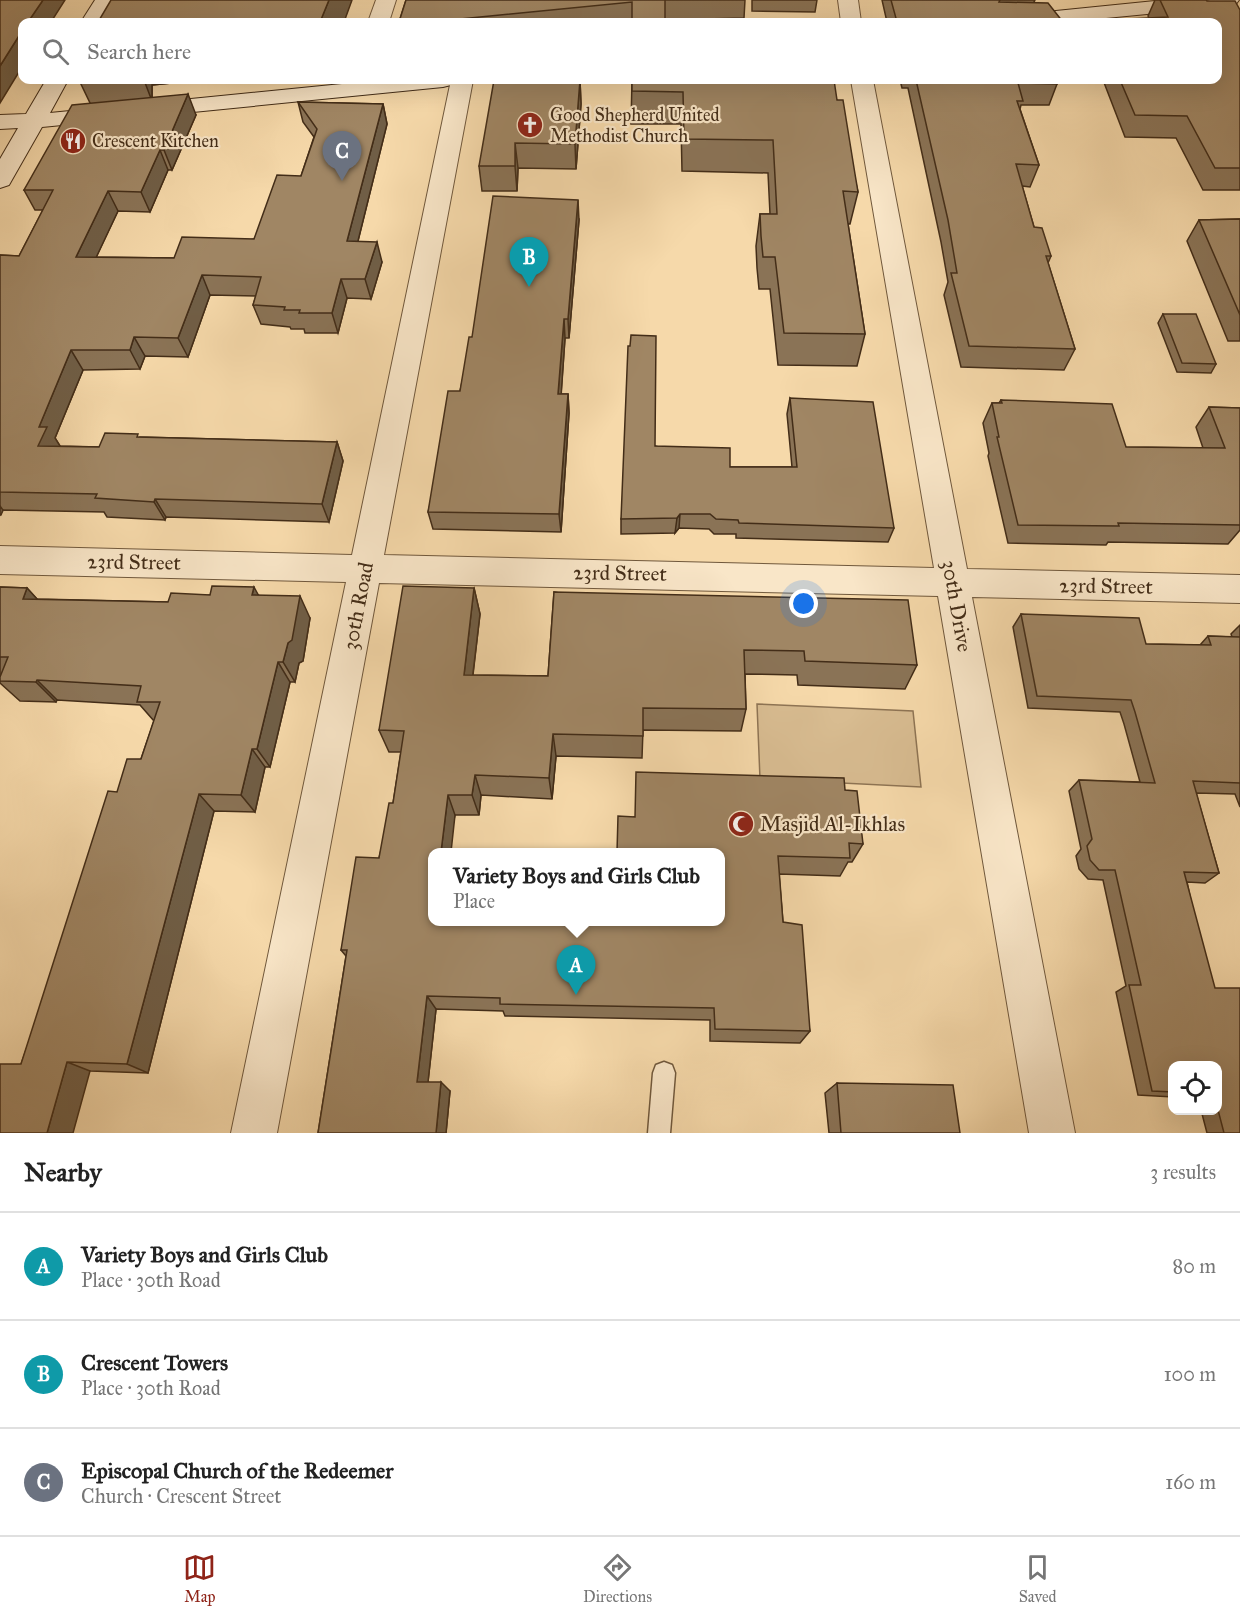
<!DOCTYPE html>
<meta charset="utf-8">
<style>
body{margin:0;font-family:"IM FELL Great Primer",serif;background:#f6f6f6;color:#222}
.controls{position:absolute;right:18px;bottom:18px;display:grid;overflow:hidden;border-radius:12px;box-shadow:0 6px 24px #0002}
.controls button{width:54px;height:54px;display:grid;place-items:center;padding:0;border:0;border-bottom:2px solid #e0e0e0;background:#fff;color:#222;font:30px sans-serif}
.you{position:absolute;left:804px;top:604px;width:21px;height:21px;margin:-15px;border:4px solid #fff;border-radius:50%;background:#1a73e8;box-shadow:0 0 0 9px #1a73e833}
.badge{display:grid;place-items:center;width:39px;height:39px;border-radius:50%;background:#8f2418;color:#fff;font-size:20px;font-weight:700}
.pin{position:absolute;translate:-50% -50px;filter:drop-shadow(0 2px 3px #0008)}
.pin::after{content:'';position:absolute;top:32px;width:21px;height:18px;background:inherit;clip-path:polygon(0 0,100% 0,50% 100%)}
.popup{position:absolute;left:428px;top:848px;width:297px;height:78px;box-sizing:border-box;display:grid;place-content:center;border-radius:12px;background:#fff;filter:drop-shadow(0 2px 4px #0005);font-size:20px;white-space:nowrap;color:#767676}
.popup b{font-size:22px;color:#222}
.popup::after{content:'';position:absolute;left:50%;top:100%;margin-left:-12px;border:12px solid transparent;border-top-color:#fff}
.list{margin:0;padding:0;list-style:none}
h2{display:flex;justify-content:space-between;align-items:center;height:78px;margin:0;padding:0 24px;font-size:26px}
h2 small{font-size:20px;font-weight:400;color:#767676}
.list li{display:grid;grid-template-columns:39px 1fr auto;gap:18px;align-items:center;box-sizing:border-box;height:108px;padding:0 24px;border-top:2px solid #e0e0e0}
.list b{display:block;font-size:22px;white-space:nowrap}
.list p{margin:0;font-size:20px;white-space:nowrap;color:#767676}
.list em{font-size:20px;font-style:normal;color:#767676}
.icon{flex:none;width:33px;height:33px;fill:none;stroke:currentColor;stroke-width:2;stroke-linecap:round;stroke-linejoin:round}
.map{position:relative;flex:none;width:1240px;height:1133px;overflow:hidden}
.search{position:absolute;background:#fff;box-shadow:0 6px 24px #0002;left:18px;right:18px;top:18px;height:66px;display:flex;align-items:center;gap:15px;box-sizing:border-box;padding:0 21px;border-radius:12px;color:#767676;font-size:22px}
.sheet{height:402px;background:#fff}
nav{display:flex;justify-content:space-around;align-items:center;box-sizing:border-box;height:84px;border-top:2px solid #e0e0e0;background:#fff;font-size:16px;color:#767676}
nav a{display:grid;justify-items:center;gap:3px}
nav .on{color:#8f2418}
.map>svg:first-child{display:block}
.green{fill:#d8bc91;stroke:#8e7454;stroke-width:1.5}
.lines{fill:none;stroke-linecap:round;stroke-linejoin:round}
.lane-casing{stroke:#70583c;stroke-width:3}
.street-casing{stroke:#70583c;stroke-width:2}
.secondary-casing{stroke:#432d18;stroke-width:2}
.lane{fill:#f9e6c8;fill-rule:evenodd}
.street{fill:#f9e6c8;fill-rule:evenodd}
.secondary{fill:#f9e6c8;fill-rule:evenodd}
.wall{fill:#8a7356;stroke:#432d18;stroke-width:1.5}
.shaded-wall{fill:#705e46;stroke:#432d18;stroke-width:1.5}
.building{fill:#a08664;stroke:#432d18;stroke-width:1.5}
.labels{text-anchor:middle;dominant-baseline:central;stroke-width:4.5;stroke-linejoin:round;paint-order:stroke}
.far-poi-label{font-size:18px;fill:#432d18;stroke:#f9e6c8;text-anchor:start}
.street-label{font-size:21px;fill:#432d18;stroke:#f9e6c8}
.poi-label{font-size:21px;fill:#432d18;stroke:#f9e6c8;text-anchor:start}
</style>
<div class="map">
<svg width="1240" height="1133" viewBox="0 0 1240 1133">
<rect width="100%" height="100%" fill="#f6d9aa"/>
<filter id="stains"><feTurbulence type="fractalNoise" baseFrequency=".00333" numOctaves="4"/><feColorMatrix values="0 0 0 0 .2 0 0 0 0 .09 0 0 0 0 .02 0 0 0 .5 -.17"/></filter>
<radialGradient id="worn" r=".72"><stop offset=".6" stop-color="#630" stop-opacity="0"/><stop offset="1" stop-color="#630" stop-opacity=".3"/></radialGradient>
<!-- green -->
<polygon class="green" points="757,704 913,711 921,787 760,779"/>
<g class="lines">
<!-- lane casing -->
<g class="lane-casing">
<polygon id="lane" points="664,1062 672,1065 675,1073 670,1133 648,1133 653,1073 656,1065"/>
</g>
<!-- street casing -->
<g class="street-casing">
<g id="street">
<polygon points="376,0 396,0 389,22 368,22"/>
<polygon points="838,0 858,0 861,22 841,22"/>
<polygon points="451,80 473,80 384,555 934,568 851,80 873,80 967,569 1240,575 1240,603 972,597 1075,1133 1029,1133 938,596 379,583 277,1133 231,1133 346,582 0,574 0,546 352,555"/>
</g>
</g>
<!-- secondary casing -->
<g class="secondary-casing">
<g id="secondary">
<polygon points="95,0 115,0 101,22 81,22"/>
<polygon points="1165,0 1239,0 1236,4 1229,6 1065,22 994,22 997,17 1005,16"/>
<polygon points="46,80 68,80 50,113 382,80 454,80 451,85 443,87 42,127 9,185 0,188 0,159 18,128 0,129 0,115 26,114"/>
</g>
</g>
<!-- lane -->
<use href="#lane" class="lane"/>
<!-- street -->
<use href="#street" class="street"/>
<!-- secondary -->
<use href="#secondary" class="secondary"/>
</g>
<!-- wall -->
<g class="wall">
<polygon points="406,0 745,0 744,18 665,20 665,22 399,22"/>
<polygon points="752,0 817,0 815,12 752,11"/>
<polygon points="882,0 1035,0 1034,2 1063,22 887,22"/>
<polygon points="1155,0 1206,0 1207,1 1240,10 1240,190 1203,190 1176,138 1125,137 1103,80 1218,80 1149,18 1148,16"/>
<polygon points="79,80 201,80 152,85 152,98 196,115 172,170 168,170 150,212 118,211 96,257 174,258 254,239 301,176 314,137 303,122 298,102 383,104 387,124 358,241 382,262 371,299 347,298 338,333 305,333 304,329 291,329 290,327 261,324 253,305 256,296 210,295 188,357 145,356 140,369 83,370 55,438 60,446 99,447 140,437 337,442 343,461 329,522 166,517 165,520 107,517 104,512 3,510 0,515 0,255 19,256 43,210 35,210 24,190 90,103"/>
<polygon points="580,80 581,104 576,169 518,168 517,191 482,191 479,166"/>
<polygon points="632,80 837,100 858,192 850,224 848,224 865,334 857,366 778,365 770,289 759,289 757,268 756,246 760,214 770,214 768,173 682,171 681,124 631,124"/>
<polygon points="900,80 1056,80 1057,84 1049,105 1021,105 1020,109 1039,165 1030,187 1022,186 1034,227 1051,256 1048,263 1075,349 1064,370 961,367 944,295 948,282 941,242 908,88 902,88"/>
<polygon points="1240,219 1240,341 1228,341 1187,241 1199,220"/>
<polygon points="579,220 569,338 565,338 561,394 568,394 569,413 561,532 433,529 428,512 460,391 472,337"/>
<polygon points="1163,314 1216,364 1211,373 1177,372 1158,323"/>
<polygon points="790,398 894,528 888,542 736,538 736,534 714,534 709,529 679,528 675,533 621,534 621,519 655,446 730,467 792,467 787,414"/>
<polygon points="1001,400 1126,447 1203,448 1196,427 1209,407 1240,408 1240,530 1228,544 1108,542 1106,545 1008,543 988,456 989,453 983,423 992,403 999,403"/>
<polygon points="0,587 27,588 37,599 168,602 210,595 258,595 310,618 303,661 299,663 295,682 290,682 270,767 265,767 255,812 214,811 148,1073 90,1071 21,1064 117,792 141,759 154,721 140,705 57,700 56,702 20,701 0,683"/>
<polygon points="474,588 480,614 473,675 548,676 554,592 917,665 905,689 798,685 797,675 745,674 746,709 741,731 643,730 642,758 556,756 552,799 481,795 479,815 455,815 432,921 720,921 634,817 845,790 863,844 852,862 848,862 840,876 779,874 783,922 810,1031 800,1043 710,1041 710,1020 505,1016 503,1011 436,1009 428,1082 450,1091 446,1133 318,1133 346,956 341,950 379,858 393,803 401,752 389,752 379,730"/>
<polygon points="1021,614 1146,644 1200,645 1208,636 1232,637 1231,634 1240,625 1240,807 1235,794 1196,793 1219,873 1205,883 1187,882 1240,1133 1207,1133 1201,1110 1218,1110 1218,1065 1173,1065 1173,1097 1138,1095 1116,992 1126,986 1103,880 1088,879 1079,869 1076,856 1081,849 1069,791 1079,780 1140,782 1124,724 1120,712 1028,708 1013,627"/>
<polygon points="837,1083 960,1133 829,1133 825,1093"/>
</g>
<!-- shaded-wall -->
<g class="shaded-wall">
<polygon points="43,0 65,0 51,22 28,22"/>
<polygon points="329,0 352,0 344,22 320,22"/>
<polygon points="22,31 22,67 0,103 0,66"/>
<polygon points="144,80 201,80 152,85 152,101"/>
<polygon points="580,80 581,104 576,169 575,144"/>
<polygon points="188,94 196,115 172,170 164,150"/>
<polygon points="383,104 387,124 353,261 347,241"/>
<polygon points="515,143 518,168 517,191 515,166"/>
<polygon points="160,150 168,170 150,212 141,192"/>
<polygon points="108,191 118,211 87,277 76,257"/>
<polygon points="578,200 579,220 569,338 568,319"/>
<polygon points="377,242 382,262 371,299 365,279"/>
<polygon points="202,275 210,295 188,357 178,338"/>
<polygon points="341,279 347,298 338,333 332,313"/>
<polygon points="564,319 565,338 560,412 558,394"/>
<polygon points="134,337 145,356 140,369 130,350"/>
<polygon points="71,350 83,370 55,438 60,446 52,465 38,446 39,427"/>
<polygon points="568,394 569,413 561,532 559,514"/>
<polygon points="337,442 343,461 329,522 322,504"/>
<polygon points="155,499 166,517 165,520 154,502"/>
<polygon points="0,506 3,510 1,515 0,515"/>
<polygon points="680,514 679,528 675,533 677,518"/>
<polygon points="254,587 266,609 252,595"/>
<polygon points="27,588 47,610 23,599"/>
<polygon points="474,588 480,614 470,698 464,675"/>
<polygon points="300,596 310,618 303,661 299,663 295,682 283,662"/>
<polygon points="278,662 290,682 270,767 257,749"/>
<polygon points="37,680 57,700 56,702 36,682"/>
<polygon points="553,734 556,756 552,799 549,778"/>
<polygon points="252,749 265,767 255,812 241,795"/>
<polygon points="475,775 481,795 479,815 472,795"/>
<polygon points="199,794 214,811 148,1073 127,1064"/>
<polygon points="448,795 455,815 451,852 441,852"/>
<polygon points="427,996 436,1009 427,1091 417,1082"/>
<polygon points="67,1062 90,1071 73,1133 47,1133"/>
<polygon points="441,1082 450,1091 446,1133 436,1133"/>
</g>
<!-- building -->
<g class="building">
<polygon points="0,0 43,0 28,22 22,22 22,31 0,66"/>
<polygon points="111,0 329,0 320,22 98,22"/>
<polygon points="406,0 665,0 665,22 632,22 632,2 430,22 399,22"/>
<polygon points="891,0 1000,0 999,2 1048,3 1063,22 897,22"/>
<polygon points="1160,0 1206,0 1207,1 1235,1 1240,10 1240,168 1215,168 1187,116 1135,115 1120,80 1218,80 1218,22 1065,22 1168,17"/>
<polygon points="494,80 580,80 575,144 515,143 515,166 479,166"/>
<polygon points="632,80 834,80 837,100 843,100 855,174 858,192 843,191 865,334 784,333 775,257 763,257 761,236 760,214 777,214 773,140 684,139 683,92 632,91"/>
<polygon points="916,80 1056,80 1057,84 1018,83 1023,101 1017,101 1039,165 1016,164 1034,227 1042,228 1051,256 1046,256 1075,349 969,346 951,273 957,273 948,220"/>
<polygon points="188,94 164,150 160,150 141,192 108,191 76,257 174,258 182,237 254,239 277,175 301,176 317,129 298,102 383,104 347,241 377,242 365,279 341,279 332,313 299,313 300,310 284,310 285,307 253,305 261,277 202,275 178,338 134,337 130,350 71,350 39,427 47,427 38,446 99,447 105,433 138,434 137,437 337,442 322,504 155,499 154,502 95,498 97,494 0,492 0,255 19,256 53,190 24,190 72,105"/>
<polygon points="493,196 578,200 568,319 564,319 558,394 568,394 559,514 428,512 448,391 460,391 469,337 472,337"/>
<polygon points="1240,219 1240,315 1199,220"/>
<polygon points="1163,314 1196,314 1216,364 1182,363"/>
<polygon points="631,335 656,336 655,446 730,448 730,467 797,467 790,398 873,402 894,528 739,523 738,520 716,519 710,514 680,514 677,518 621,519 628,346 630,346"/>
<polygon points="1001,400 1112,404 1126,447 1225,448 1209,407 1240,408 1240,525 1118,523 1119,526 1018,525 997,437 999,437 992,403 1002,403"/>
<polygon points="212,586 254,587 252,595 300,596 292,640 288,643 283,662 278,662 257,749 252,749 241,795 199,794 127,1064 67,1062 47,1133 0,1133 0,1064 21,1064 108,791 117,792 127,759 141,759 160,702 137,702 141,686 37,680 36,682 0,681 0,677 8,657 0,657 0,587 27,588 23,599 168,602 171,593 210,595"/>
<polygon points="403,586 474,588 464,675 548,676 554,592 908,600 917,665 805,661 804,651 744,650 746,709 643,708 643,736 553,734 549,778 475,775 472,795 448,795 441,852 432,852 432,921 720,921 720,852 617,852 618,816 635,817 636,772 844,778 845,790 857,791 863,844 849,843 850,858 778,856 783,922 802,925 810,1031 715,1029 714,1008 500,1004 500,998 427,996 417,1082 441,1082 436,1133 318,1133 347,950 341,950 356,857 379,858 389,803 393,803 404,731 379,730"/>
<polygon points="1021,614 1139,618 1146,644 1211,645 1208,636 1240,637 1240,783 1193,781 1219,873 1184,872 1215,988 1240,988 1240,1133 1224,1133 1218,1110 1218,1065 1173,1065 1173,1092 1152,1091 1129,985 1141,985 1115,870 1099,870 1090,860 1087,846 1092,839 1079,780 1155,783 1135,712 1131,700 1037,696"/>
<polygon points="837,1083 953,1085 960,1133 841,1133"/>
</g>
<!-- icons -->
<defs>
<g id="church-disc" transform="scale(1.35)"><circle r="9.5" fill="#8f2418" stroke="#f9e6c8"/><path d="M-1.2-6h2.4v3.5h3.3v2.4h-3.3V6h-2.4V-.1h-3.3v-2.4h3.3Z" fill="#fff"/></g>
<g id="restaurant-disc" transform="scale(1.35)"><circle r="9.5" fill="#8f2418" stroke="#f9e6c8"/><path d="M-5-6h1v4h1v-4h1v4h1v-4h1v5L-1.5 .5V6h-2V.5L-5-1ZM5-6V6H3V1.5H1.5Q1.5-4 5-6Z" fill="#fff"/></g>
<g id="mosque-disc" transform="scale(1.35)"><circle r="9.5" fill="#8f2418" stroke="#f9e6c8"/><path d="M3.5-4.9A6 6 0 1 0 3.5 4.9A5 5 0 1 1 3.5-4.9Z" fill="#fff"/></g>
</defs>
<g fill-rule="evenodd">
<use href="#church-disc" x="530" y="125"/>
<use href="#restaurant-disc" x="73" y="141"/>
<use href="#mosque-disc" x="741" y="824"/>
</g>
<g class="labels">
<!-- far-poi labels -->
<g class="far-poi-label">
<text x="550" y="115">Good Shepherd United<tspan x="550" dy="21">Methodist Church</tspan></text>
<text x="92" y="141">Crescent Kitchen</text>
</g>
<!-- street labels -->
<g class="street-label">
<text transform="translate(134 562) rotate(1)">23rd Street</text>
<text transform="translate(620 573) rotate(1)">23rd Street</text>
<text transform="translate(1106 586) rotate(1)">23rd Street</text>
<text transform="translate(358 606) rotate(-79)">30th Road</text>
<text transform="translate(957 606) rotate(80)">30th Drive</text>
</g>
<!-- poi labels -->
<g class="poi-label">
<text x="760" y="824">Masjid Al-Ikhlas</text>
</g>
</g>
<rect width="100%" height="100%" filter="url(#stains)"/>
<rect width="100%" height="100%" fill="url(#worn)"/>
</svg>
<div class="controls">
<button><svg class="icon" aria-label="locate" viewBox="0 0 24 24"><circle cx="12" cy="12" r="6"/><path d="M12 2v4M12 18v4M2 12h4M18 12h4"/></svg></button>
</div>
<div class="you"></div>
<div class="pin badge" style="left:576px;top:995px;background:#0f9aa8">A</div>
<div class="popup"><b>Variety Boys and Girls Club</b>Place</div>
<div class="pin badge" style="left:529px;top:287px;background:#0f9aa8">B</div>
<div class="pin badge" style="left:342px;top:181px;background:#6b7280">C</div>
<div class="search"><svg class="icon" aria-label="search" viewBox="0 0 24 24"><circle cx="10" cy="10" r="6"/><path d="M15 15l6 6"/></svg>Search here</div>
</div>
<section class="sheet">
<h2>Nearby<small>3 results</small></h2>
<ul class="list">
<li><span class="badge" style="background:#0f9aa8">A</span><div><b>Variety Boys and Girls Club</b><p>Place · 30th Road</p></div><em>80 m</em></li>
<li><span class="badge" style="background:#0f9aa8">B</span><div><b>Crescent Towers</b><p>Place · 30th Road</p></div><em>100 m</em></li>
<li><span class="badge" style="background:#6b7280">C</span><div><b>Episcopal Church of the Redeemer</b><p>Church · Crescent Street</p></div><em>160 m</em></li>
</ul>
</section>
<nav>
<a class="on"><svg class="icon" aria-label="map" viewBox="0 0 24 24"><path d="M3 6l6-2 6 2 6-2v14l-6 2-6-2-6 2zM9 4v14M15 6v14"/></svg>Map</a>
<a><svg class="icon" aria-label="directions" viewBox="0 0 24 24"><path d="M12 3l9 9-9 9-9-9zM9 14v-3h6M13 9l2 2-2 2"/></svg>Directions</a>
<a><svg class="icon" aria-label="saved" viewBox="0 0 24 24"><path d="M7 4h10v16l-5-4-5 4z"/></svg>Saved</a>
</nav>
